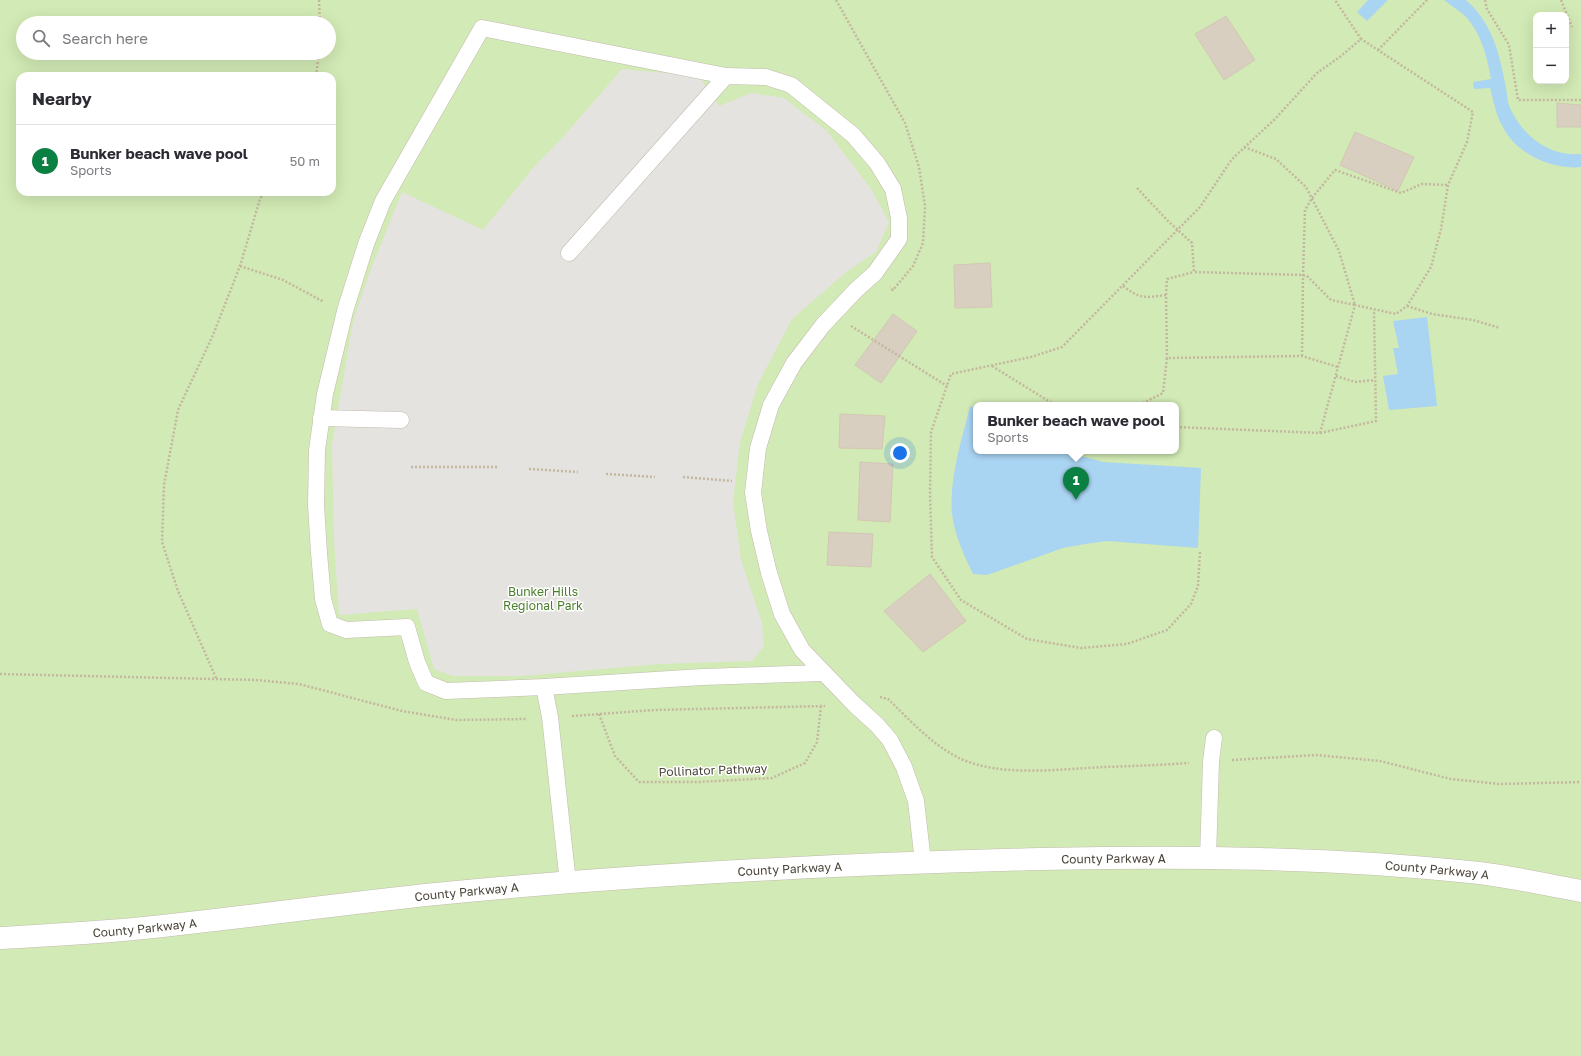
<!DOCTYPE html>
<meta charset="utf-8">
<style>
body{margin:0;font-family:"Golos Text",sans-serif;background:#f2f2f3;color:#2b2b33}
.controls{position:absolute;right:12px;top:12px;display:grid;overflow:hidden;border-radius:8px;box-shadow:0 4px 16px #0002}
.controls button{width:36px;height:36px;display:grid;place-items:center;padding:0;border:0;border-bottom:1px solid #e1e1e2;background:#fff;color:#2b2b33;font:20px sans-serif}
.you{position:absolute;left:900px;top:453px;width:14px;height:14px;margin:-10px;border:3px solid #fff;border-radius:50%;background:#1a73e8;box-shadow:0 0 0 6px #1a73e833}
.badge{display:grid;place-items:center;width:26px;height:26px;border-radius:50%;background:#0b8043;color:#fff;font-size:13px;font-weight:700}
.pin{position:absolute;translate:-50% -33px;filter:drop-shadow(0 1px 2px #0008)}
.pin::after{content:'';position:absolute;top:21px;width:14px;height:12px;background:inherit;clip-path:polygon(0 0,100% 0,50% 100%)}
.popup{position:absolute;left:973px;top:402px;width:206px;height:52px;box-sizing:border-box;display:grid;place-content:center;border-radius:8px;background:#fff;filter:drop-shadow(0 1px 3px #0005);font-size:13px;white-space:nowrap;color:#7c7c81}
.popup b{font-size:15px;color:#2b2b33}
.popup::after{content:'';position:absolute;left:50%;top:100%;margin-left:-8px;border:8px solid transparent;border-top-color:#fff}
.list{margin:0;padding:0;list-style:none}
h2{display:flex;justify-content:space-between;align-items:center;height:52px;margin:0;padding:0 16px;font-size:17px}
h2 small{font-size:13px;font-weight:400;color:#7c7c81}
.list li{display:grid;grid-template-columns:26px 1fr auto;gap:12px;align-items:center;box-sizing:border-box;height:72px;padding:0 16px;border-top:1px solid #e1e1e2}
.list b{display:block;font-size:15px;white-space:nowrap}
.list p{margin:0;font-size:13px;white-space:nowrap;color:#7c7c81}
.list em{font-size:13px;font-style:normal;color:#7c7c81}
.icon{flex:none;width:22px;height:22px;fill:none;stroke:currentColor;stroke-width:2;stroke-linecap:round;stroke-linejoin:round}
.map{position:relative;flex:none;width:1581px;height:1056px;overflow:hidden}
.search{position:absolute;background:#fff;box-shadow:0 4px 16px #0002;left:16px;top:16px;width:320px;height:44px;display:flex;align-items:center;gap:10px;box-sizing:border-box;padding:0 14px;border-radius:22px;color:#7c7c81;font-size:15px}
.panel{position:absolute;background:#fff;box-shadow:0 4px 16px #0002;left:16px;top:72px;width:320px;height:124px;border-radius:12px}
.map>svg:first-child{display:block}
.green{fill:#d2eab5;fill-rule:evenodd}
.parking{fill:#e5e3e0}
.water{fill:#a9d4f2}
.building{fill:#d8cfc1;stroke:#d3c7b4}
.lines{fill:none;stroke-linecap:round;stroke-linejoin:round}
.service-casing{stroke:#c2bbae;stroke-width:17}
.minor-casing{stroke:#c2bbae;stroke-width:23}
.path{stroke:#c4b79f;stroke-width:2.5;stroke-dasharray:2 2;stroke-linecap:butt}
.service{stroke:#fff;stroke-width:16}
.minor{stroke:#fff;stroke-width:22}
.labels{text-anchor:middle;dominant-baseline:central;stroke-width:3;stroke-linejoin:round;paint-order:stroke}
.park-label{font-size:12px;fill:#4a7f2a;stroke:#fff}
.street-label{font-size:12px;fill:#4b4439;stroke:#fff}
</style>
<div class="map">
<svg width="1581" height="1056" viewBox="0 0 1581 1056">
<rect width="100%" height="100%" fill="#f6f3ec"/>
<!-- green -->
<path class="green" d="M 0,0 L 1581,0 L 1581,1056 L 0,1056 ZM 1536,15 L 1566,15 L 1566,81 L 1536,81 ZM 23,23 L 329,23 L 329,53 L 23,53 ZM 20,76 L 332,76 L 332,192 L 20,192 ZM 976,405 L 1176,405 L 1176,451 L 976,451 Z"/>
<!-- parking -->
<polygon class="parking" points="622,69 699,76 719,106 751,93 784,98 827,131 871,189 889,222 876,252 845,273 792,319 758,384 740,442 733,502 741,560 762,623 764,646 752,661 659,664 522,676 453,676 434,669 417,609 339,615 334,541 332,444 353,322 369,274 402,192 483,230 533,168 564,136"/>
<!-- water -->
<g class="water">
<polygon points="1368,0 1388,0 1367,21 1357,12"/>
<path d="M 1444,0 L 1466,0 C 1491,22 1499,51 1505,83 C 1507,92 1507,103 1511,110 C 1524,137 1550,157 1581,154 L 1581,167 C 1553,170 1518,155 1504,129 C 1496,117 1494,102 1490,88 L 1474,89 L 1473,82 L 1491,79 C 1487,56 1481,32 1464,15 C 1458,10 1450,5 1444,0 Z"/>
<polygon points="1427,317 1437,406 1389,410 1383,376 1398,374 1393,348 1399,348 1393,321"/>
<path d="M 970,406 L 976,409 L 976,451 L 1063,451 L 1103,462 L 1201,468 L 1198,548 L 1107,541 L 1085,544 L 1063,548 L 987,575 L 973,574 C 964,555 954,534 952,513 C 949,477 962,440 970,406 Z"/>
</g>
<!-- building -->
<g class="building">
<polygon points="1226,16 1255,60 1224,80 1195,34"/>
<polygon points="1557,103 1581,105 1581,127 1557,127"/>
<polygon points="1355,132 1414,157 1398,191 1340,165"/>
<polygon points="990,263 992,307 955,308 954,265"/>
<polygon points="893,314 917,331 881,383 855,365"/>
<polygon points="840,414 885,416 882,449 839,448"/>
<polygon points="860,462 893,464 890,522 858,520"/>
<polygon points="829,532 873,534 871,567 827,565"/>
<polygon points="930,574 966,621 923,652 884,611"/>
</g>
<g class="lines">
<!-- service casing -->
<g class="service-casing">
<g id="service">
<polyline points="726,76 482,28 383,201 366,244 345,311 325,394 317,450 316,505 319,553 323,599 330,624 346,630 407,627 417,662 426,683 446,691 544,687 702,677 822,673"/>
<polyline points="569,253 726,76 766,77 791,85 853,135 877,163 893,189 899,218 899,239 875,273 856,290 823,325 794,363 771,405 758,448 753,493 759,531 769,573 782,614 802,650 854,704 877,725 890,740 904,767 916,801 923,862"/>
<polyline points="321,418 401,420"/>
<polyline points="544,687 550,717 568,883"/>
<polyline points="1208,858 1211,761 1214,738"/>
</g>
</g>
<!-- minor casing -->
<g class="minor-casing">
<g id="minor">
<path id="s1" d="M 0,938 C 48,935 96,933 143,928 C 241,918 338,904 436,894 C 637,874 839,864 1041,859 C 1186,856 1334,857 1479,873 C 1513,877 1547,885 1581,891"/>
</g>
</g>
<!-- path -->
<g class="path">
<polyline points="319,0 320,23"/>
<polyline points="836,0 905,123 919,167 925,206 923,243 913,266 893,290 890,287"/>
<polyline points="1485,0 1487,9 1509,45 1518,100 1581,100"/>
<polyline points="1561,0 1572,27"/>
<polyline points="1378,50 1427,0"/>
<polyline points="316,76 319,53"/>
<polyline points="1137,188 1168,221 1192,243 1194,272 1303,275 1307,276 1331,300 1355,305 1339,251 1306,187 1276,159 1244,147"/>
<polyline points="240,266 283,280 324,302"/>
<path d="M 1123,286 C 1140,299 1145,298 1166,295 L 1167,358"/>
<polyline points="1166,295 1167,279 1194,272"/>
<polyline points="1407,306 1432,314 1473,320 1500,328"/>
<polyline points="851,326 947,386"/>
<polyline points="1302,356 1303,275 1305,210 1312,198 1335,170 1401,193 1422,184 1448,185"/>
<polyline points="992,366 1055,405"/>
<polyline points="1336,376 1355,382 1375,380"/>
<polyline points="1139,405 1163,393 1167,358 1302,356 1338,367"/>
<polyline points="1176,427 1320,433 1355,305 1396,314 1407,306 1431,267 1441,229 1448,185 1467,142 1473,112 1361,39"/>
<polyline points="1320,433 1376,421 1374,310"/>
<polyline points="411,467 497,467"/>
<polyline points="529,469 578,472"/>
<polyline points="606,474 655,477"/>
<polyline points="683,477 732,481"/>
<polyline points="1200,552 1198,586 1191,604 1167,630 1127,644 1081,648 1027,639 961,600 932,557 930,494 931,432 951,374 1031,357 1062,347 1200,207 1232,159 1275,119 1317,73 1341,56 1361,39 1335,0"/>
<polyline points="0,674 256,680 299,684 402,711 456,720 527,719"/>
<polyline points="216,678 178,591 162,542 164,485 178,410 213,335 240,266 260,199 264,192"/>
<path d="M 880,697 L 888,699 C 909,719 930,743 957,757 C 998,778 1060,769 1104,767 C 1133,766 1161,765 1189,763"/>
<polyline points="599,714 615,756 639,782 699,782 772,778 805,763 817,742 821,706"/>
<polyline points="572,716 654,710 825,706"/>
<polyline points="1232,760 1316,755 1380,761 1451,779 1500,784 1581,782"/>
</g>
<!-- service -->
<use href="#service" class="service"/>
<!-- minor -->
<use href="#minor" class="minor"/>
</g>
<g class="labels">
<!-- park labels -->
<g class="park-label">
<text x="543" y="591">Bunker Hills<tspan x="543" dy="14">Regional Park</tspan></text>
</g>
<!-- street labels -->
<g class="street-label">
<text transform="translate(713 770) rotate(-2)">Pollinator Pathway</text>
<text stroke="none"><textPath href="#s1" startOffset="1117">County Parkway A</textPath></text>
<text stroke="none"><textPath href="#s1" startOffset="793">County Parkway A</textPath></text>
<text stroke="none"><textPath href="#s1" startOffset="1441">County Parkway A</textPath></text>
<text stroke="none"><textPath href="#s1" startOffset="469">County Parkway A</textPath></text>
<text stroke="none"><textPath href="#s1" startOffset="145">County Parkway A</textPath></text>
</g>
</g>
</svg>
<div class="controls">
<button>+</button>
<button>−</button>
</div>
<div class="you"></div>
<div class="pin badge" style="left:1076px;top:500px">1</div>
<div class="popup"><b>Bunker beach wave pool</b>Sports</div>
<div class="search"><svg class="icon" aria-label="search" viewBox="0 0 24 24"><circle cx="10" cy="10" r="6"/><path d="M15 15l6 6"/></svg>Search here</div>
<section class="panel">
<h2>Nearby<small></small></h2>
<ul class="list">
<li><span class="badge">1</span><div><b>Bunker beach wave pool</b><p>Sports</p></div><em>50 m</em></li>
</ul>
</section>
</div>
